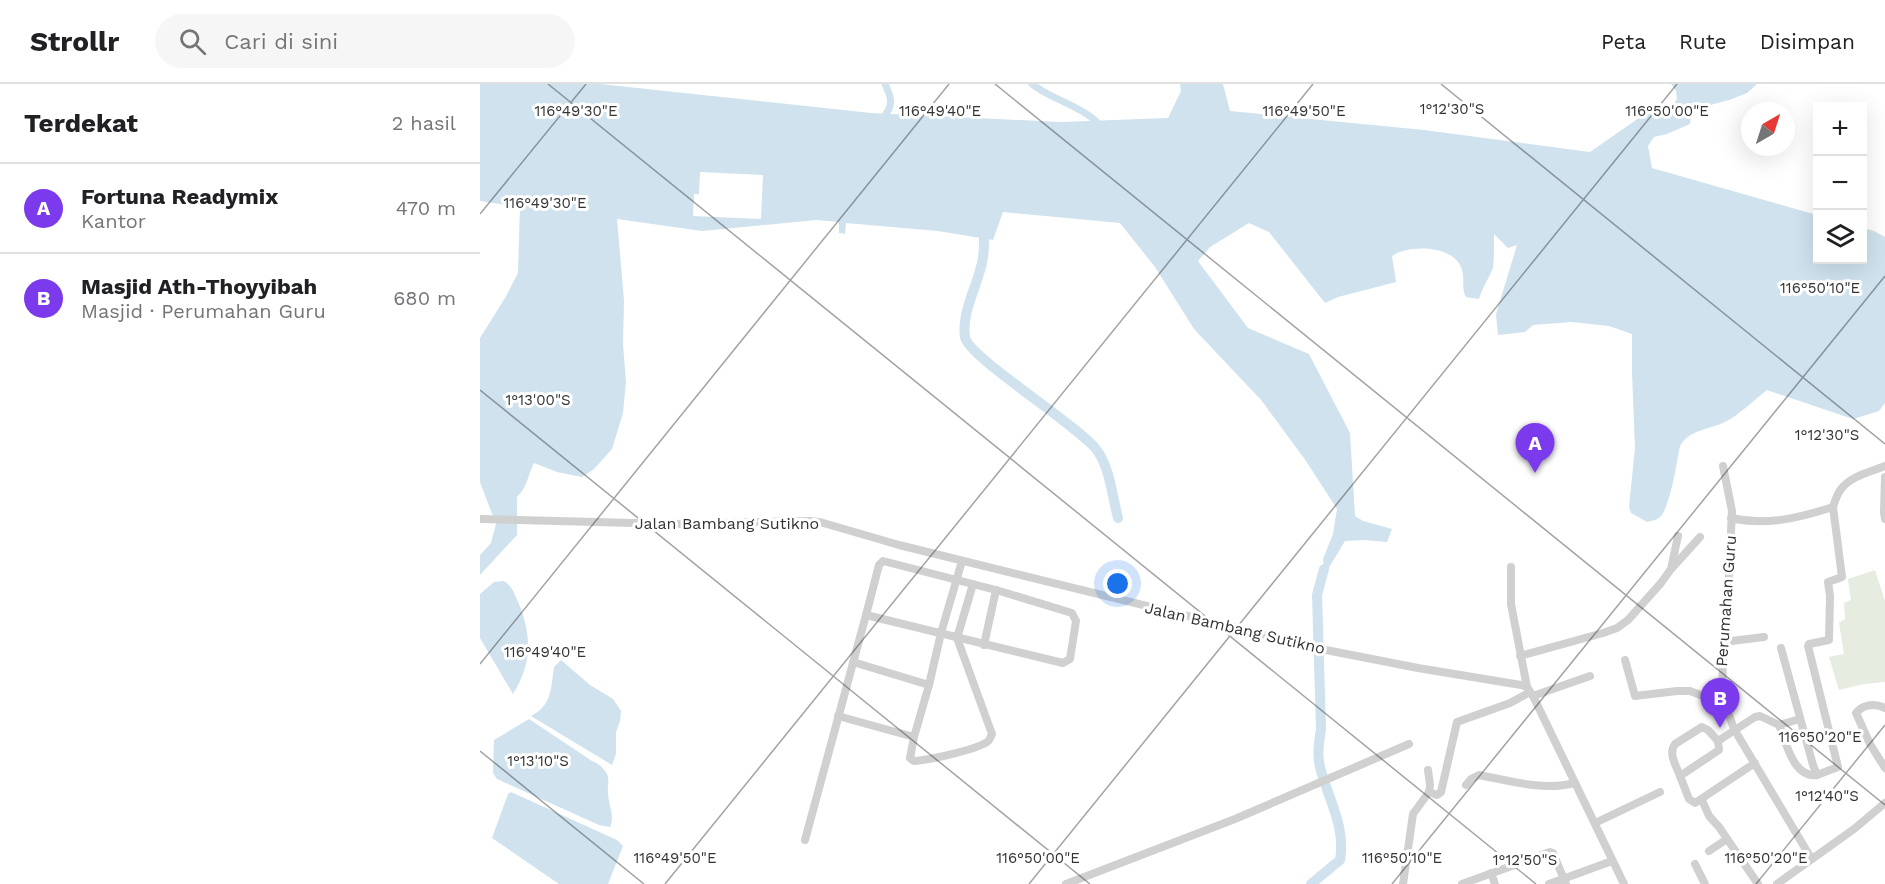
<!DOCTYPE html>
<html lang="id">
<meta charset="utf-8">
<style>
body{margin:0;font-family:"Work Sans",sans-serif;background:#f6f6f6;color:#202124}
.controls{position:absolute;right:18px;top:18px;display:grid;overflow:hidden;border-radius:0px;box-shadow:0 6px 24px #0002}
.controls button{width:54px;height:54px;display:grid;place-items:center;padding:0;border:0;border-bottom:2px solid #e0e0e0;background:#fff;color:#202124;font:30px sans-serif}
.compass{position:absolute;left:1261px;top:18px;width:54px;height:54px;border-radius:50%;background:#fff;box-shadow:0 6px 24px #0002;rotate:39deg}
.you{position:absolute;left:638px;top:500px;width:21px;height:21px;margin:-15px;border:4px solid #fff;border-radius:50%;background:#1a73e8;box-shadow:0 0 0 9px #1a73e833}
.badge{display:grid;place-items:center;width:39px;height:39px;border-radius:50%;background:#7c3aed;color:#fff;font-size:20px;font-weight:700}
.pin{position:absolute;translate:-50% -50px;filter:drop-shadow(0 2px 3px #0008)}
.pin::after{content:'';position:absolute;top:32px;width:21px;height:18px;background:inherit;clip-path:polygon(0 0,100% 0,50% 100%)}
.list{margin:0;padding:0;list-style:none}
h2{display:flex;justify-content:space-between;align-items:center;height:78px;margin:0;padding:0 24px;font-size:26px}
h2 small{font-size:20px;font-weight:400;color:#757577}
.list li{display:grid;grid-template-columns:39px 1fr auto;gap:18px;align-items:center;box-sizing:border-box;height:90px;padding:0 24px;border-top:2px solid #e0e0e0}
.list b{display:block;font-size:22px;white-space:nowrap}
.list p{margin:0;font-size:20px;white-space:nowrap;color:#757577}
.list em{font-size:20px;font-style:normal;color:#757577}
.icon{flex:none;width:33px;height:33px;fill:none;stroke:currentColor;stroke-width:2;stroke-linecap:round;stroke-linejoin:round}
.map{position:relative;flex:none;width:1405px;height:800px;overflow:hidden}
header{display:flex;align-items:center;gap:36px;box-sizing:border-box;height:84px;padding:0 30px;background:#fff;border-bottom:2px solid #e0e0e0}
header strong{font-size:28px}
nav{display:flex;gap:33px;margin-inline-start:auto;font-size:21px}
.search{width:420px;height:54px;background:#f6f6f6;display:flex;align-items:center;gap:15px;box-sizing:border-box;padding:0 21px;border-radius:33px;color:#757577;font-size:22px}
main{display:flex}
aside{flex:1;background:#fff}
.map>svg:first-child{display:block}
.green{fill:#e6ecdf}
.water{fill:#cfe2ee}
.pier{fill:#fff}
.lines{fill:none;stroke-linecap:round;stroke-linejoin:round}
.canal{stroke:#cfe2ee;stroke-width:7}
.river{stroke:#cfe2ee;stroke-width:10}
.minor{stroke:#d0d0d0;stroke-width:8}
.ticks{fill:none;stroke:#333;stroke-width:1.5;stroke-opacity:0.45}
.labels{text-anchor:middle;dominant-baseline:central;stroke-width:6;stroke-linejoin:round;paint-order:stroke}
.street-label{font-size:16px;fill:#333;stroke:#fff}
.ticks-label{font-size:15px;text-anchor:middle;fill:#333;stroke:#fff;stroke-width:6;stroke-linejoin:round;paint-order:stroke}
</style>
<header>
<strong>Strollr</strong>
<div class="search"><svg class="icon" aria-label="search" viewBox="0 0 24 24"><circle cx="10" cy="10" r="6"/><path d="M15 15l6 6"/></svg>Cari di sini</div>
<nav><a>Peta</a><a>Rute</a><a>Disimpan</a></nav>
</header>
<main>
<aside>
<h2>Terdekat<small>2 hasil</small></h2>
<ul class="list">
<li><span class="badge">A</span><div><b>Fortuna Readymix</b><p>Kantor</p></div><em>470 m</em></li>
<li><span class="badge">B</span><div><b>Masjid Ath-Thoyyibah</b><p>Masjid · Perumahan Guru</p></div><em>680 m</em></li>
</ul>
</aside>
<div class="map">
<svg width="1405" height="800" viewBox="0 0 1405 800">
<rect width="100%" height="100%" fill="#fff"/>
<!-- green -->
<polygon class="green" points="1395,486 1405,517 1405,598 1384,600 1359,606 1349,573 1364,570 1359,539 1365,535 1364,519 1371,516 1368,495"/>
<!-- water -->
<g class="water">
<path d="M 0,0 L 120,0 L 391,29 L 581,38 L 688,34 L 701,7 L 700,0 L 743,0 L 750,27 L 944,46 L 1110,68 L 1169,27 L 1181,29 L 1191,24 L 1197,15 L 1196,7 L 1191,0 L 1277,0 L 1267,9 L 1249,16 L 1219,24 L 1211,32 L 1210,40 L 1187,50 L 1174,53 L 1168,62 L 1172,84 L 1337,131 L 1338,176 L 1382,176 L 1383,144 L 1394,147 L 1405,153 L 1405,319 L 1399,327 L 1373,335 L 1287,306 C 1275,315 1258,332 1245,338 C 1231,345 1208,346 1200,362 C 1197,377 1190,424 1180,433 C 1177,436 1171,437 1167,438 L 1151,429 L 1149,423 L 1155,364 L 1152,288 L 1152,250 L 1129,242 L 1091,238 L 1053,241 L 1045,248 L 1018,251 L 1016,230 L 1037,161 L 1028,164 L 1014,150 C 1014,156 1014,181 1013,184 C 1008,196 1003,202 999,215 L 986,213 C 981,204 985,196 982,186 C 976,161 929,160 912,172 L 916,198 L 858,213 L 845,219 L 789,148 L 769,139 L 730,163 L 718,177 L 768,244 L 829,270 L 870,349 L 875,432 L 883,437 L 912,445 L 907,458 L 885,456 L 865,457 L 848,485 L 844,485 L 843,475 L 853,450 L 857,425 L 826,377 L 782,317 L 714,245 L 675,183 L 640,139 L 523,128 L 513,156 L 458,147 L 366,139 L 365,150 L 359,149 L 359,138 L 337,136 L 222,147 L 137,135 L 144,216 L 143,260 L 146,298 L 143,329 L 132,365 L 114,385 L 102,393 L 77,388 L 54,379 C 47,393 48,402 37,413 L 37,451 L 0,491 L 0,471 L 11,459 L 16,440 L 0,398 L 0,254 L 25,214 L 38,189 L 40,123 L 0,117 Z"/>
<path d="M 24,497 C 33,503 35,511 39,520 C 52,553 52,579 33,610 L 0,554 L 0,510 L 14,498 Z"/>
<path d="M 81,576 L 110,601 L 133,615 L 141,627 L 140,637 L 136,648 L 136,670 L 132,681 L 51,632 C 72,622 71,603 74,583 Z"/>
<path d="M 49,635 L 112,677 C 119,680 123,683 127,690 C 130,697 127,703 128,710 C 129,722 135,732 130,743 L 119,741 L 17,695 L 13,689 L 14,656 Z"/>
<polygon points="31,708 137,756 143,762 128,800 79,800 12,754 28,710"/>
</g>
<!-- pier -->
<polygon class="pier" points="220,88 283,91 281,135 213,132 214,110 219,110"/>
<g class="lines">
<!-- canal -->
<g class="canal">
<path d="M 405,0 C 410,11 414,19 406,30"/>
<path d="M 552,0 C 572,16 597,20 616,37"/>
</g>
<!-- river -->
<g class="river">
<path d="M 504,154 C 504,161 504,167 503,173 C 500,198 481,226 485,253 C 487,272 596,340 616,365 C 630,383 632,412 638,434"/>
<path d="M 831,800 L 860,776 C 866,742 848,715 840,683 C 837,671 839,658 841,645 L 837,511 L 844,485"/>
</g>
<!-- minor -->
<g class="minor">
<polyline points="1243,382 1252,427 1248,509 1244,541 1242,611 1254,645 1331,774"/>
<polyline points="1405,393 1404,428 1405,435"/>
<path d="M 1251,434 C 1286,442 1319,434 1353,423 C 1355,417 1357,410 1361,405 C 1371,392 1390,388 1405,382"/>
<polyline points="0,435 193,440 329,437 340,438 419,461 846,566 938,584 1041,601 1047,603 1053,612 1144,800"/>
<polygon points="403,477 516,506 592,529 596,537 590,575 583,579 579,578 386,531 399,481"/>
<path d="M 482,477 L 461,549 L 449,601 L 434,653 L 430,674 L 434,677 C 449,676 495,666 507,658 C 510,656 510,654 512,650 L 477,554 L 493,500"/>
<polyline points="1031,483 1031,520 1047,603"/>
<polyline points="1192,484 1220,453"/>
<polyline points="1243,558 1284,553"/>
<polyline points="504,561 516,506"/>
<polyline points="1040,572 1123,549 1137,544 1148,536 1181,499 1191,485 1198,452"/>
<polyline points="1145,576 1155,612 1197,607 1210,607 1223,612 1242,611"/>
<polyline points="373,578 449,601"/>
<polyline points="1053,612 1110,592"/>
<path d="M 1405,624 C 1396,619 1383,620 1376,629 L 1390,660 L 1405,684"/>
<polyline points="358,632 434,653"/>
<path d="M 1299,641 C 1306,658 1313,694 1337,691 L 1333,681 L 1301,564"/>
<polyline points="1275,679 1215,719 1209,715 1200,692 1239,666 1238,657 1275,633 1280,632 1299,641 1320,635"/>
<polyline points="1337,691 1358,683 1328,562 1329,560 1349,556 1350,512 1348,498 1362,493 1353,423"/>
<path d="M 1200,692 C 1196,681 1188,670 1195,660 L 1222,643 L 1228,646 L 1238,657"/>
<path d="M 986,701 L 991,695 L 999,691 C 1031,697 1063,707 1095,699"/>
<polyline points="949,708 957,711 961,708 977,638 1030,619 1050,608"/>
<polyline points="1222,716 1229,732 1239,743 1278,800"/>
<polyline points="1115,739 1180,708"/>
<polyline points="325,756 386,531"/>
<polyline points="1229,767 1247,755"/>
<polyline points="1215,780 1225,800"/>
<polyline points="1011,789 1015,800"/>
<polyline points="586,800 755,735 929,660"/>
<polyline points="923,800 933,730 949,708 950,701 948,686"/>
<polyline points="982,800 1070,768 1073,769 1086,800"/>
<polyline points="1069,800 1132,777"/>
<polyline points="1297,800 1374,745 1405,719"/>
</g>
</g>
<!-- ticks -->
<path class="ticks" d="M 68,0 L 1056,800M 515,0 L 1405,721M 961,0 L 1405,360M 0,130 L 106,0M 0,306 L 610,800M 0,580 L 469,0M 0,667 L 164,800M 185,800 L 833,0M 549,800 L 1197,0M 912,800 L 1405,192M 1276,800 L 1405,641"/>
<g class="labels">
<!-- street labels -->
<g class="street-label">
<text x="247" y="439">Jalan Bambang Sutikno</text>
<text transform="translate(1246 517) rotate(-86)">Perumahan Guru</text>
<text transform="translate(755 544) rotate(13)">Jalan Bambang Sutikno</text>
</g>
</g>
<g class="ticks-label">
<text x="972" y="30">1°12'30"S</text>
<text x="824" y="32">116°49'50"E</text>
<text x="1187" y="32">116°50'00"E</text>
<text x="96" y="32">116°49'30"E</text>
<text x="460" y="32">116°49'40"E</text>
<text x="65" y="124">116°49'30"E</text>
<text x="1340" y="209">116°50'10"E</text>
<text x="58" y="321">1°13'00"S</text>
<text x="1347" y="356">1°12'30"S</text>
<text x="65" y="573">116°49'40"E</text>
<text x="1340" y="658">116°50'20"E</text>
<text x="58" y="682">1°13'10"S</text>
<text x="1347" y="717">1°12'40"S</text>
<text x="195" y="779">116°49'50"E</text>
<text x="558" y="779">116°50'00"E</text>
<text x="922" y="779">116°50'10"E</text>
<text x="1286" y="779">116°50'20"E</text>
<text x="1045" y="781">1°12'50"S</text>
</g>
</svg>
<div class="controls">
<button>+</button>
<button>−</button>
<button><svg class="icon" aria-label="layers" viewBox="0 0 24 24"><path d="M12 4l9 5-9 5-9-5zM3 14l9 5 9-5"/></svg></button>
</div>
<svg class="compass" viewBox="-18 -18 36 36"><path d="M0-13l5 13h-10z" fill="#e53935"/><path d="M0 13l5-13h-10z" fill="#757577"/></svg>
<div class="you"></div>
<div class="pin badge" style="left:1055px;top:389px">A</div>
<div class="pin badge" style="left:1240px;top:644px">B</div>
</div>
</main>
